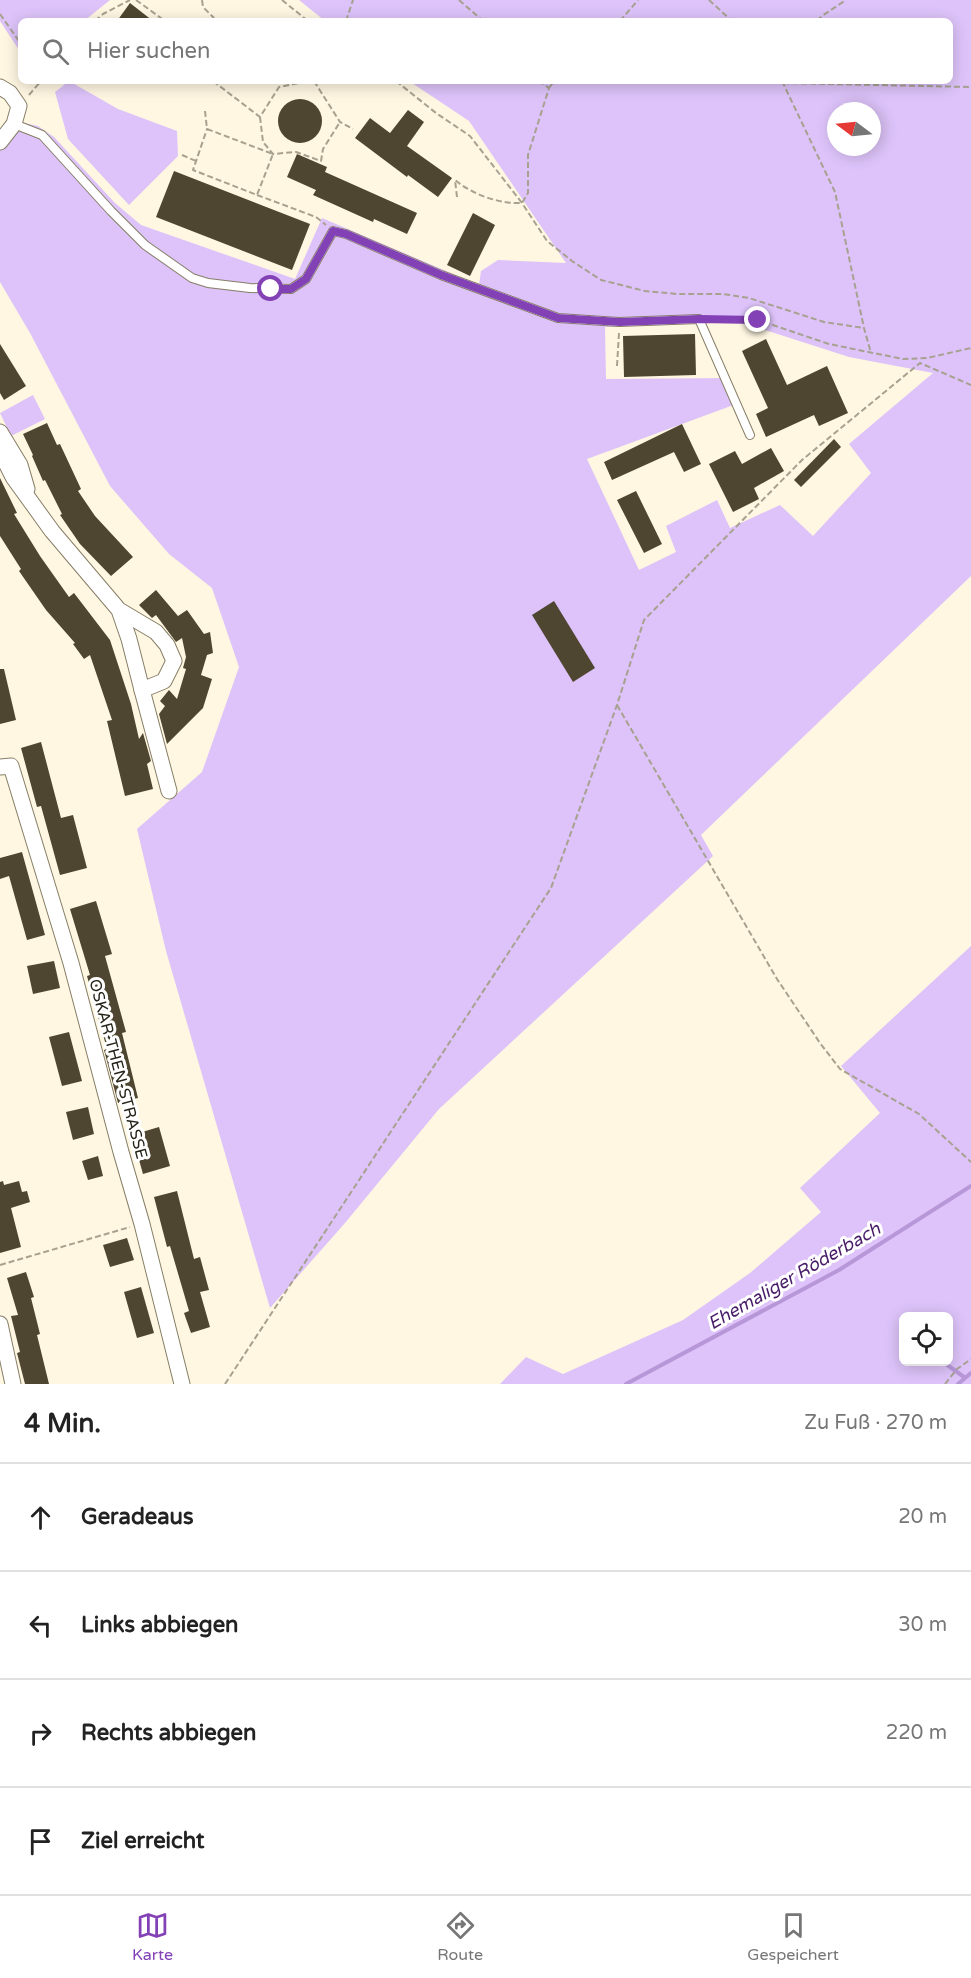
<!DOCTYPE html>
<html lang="de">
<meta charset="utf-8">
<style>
body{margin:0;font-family:"Varela Round",sans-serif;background:#f2f2f2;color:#222}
.controls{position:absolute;right:18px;bottom:18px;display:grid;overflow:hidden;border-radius:9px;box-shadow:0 3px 15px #0003}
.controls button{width:54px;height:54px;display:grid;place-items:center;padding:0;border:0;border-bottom:2px solid #e0e0e0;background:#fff;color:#222;font:30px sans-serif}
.compass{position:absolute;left:827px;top:102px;width:54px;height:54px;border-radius:50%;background:#fff;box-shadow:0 3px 15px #0003;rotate:286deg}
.stop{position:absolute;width:18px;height:18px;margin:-14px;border:4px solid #8341b6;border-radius:50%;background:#fff}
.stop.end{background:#8341b6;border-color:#fff;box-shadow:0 2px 6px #0008}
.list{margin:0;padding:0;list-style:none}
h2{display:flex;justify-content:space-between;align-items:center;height:78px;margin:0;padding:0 24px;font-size:26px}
h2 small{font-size:20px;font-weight:400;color:#767676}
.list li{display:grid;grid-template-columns:39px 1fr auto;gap:18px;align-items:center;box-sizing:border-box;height:108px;padding:0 24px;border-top:2px solid #e0e0e0}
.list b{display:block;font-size:22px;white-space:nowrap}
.list em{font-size:20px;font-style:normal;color:#767676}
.icon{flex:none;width:33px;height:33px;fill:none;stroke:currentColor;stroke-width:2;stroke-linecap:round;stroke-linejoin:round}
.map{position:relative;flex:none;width:971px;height:1384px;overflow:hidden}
.search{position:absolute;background:#fff;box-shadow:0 3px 15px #0003;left:18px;right:18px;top:18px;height:66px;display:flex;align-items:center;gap:15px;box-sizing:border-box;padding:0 21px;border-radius:9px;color:#767676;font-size:22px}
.sheet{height:510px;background:#fff}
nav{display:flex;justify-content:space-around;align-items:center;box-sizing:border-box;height:84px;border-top:2px solid #e0e0e0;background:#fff;font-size:16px;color:#767676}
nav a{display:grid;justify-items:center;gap:3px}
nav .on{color:#8341b6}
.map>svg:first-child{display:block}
.green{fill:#ddc3f9;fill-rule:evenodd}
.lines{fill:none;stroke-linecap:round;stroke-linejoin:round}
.stream{stroke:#b897d8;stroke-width:4}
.building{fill:#4e4630}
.lane-casing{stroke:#867e67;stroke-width:10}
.street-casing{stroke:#867e67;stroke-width:17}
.path{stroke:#a7a190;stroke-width:2;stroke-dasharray:6 3;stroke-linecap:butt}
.lane{stroke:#fff;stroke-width:8}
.street{stroke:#fff;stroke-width:15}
.route{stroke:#8341b6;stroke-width:8}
.labels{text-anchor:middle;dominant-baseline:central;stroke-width:6;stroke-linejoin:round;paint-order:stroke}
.street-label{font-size:16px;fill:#262319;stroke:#fff}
.water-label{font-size:18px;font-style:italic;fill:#471b68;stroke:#fff}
</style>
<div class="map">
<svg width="971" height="1384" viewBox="0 0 971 1384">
<rect width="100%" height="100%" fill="#fff7e2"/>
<!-- green -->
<g class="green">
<polygon points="0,0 110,0 84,21 21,21 21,53 0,21"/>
<path d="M 299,0 L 971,0 L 971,576 L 701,835 L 713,856 L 439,1109 L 345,1223 L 270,1308 L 166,951 L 137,829 L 202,772 L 239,667 L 212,588 L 169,554 L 110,486 L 30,333 L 0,282 L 0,148 L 20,122 L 38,126 L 54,137 L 115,203 L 141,225 L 295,279 L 322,218 L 479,285 L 481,271 L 498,260 L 566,263 L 469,121 L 409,81 L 950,81 L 950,21 L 325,21 ZM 836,111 L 872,111 L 872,147 L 836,147 ZM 737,321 L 849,357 L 933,373 L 849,444 L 871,473 L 813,536 L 780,505 L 730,528 L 717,500 L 666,526 L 676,552 L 639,570 L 587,459 L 739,403 L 729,378 L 606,379 L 605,327 Z"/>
<polygon points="69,81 118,109 177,131 178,156 129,205 68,139 55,92"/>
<polygon points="33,395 45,419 11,436 0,413"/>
<path d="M 971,946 L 971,1384 L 500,1384 L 526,1357 L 563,1374 L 683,1320 L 750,1273 L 821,1212 L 800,1188 L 880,1113 L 841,1066 ZM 904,1316 L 948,1316 L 948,1362 L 904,1362 Z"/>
</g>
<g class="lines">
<!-- stream -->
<g class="stream">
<polyline points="943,1362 964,1377"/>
<polyline points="626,1384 839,1270 971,1186"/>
<polyline points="958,1384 971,1373"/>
</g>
</g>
<!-- building -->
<g class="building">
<polygon points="130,3 153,21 117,21"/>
<circle cx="300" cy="121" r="22"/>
<polygon points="408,110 424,122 407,146 452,178 438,197 408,175 407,177 355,138 370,118 390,133"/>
<polygon points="297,154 327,167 325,172 417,213 407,234 374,219 373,222 313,195 316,190 287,177"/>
<polygon points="174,171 310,224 292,270 156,217"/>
<polygon points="473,213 495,225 470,276 447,265"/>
<polygon points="695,334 696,375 624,377 623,336"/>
<polygon points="766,339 787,385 827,366 848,413 819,426 814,415 766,437 756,414 768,408 742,351"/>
<polygon points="0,344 26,386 4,400 0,393"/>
<polygon points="47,423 57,445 60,444 81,489 78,491 95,516 133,557 111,576 80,544 60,515 62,514 45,480 43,481 32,456 33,455 23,434"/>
<polygon points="682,424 701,464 684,472 674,452 612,480 604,462"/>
<polygon points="834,439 841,447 801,487 794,480"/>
<polygon points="771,448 784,471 754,488 759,499 733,512 709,464 735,451 742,464"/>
<polygon points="0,478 17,513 14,514 40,556 69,597 74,593 110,640 131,704 139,739 143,733 151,761 147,764 153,789 125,796 107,721 112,720 90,655 84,659 73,644 75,643 46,610 19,571 21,569 0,536"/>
<polygon points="636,491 662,544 644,553 617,500"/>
<polygon points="156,590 178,616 187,610 204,634 210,632 213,653 207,655 201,675 212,679 203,708 167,744 159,714 165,706 160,701 169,690 177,699 186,669 183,668 186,657 182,638 176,642 156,615 152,618 139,605"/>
<polygon points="554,601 595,668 573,682 532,615"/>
<polygon points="0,669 4,669 16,720 0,724"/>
<polygon points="41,742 61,818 73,815 87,868 60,875 41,806 37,807 21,748"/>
<polygon points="22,852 45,935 27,940 9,876 0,879 0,858"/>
<polygon points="96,901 112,954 105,956 126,1032 122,1033 138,1098 118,1103 104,1050 107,1049 87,976 90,975 70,909"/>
<polygon points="54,961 60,988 33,994 27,966"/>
<polygon points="69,1032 82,1081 62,1086 49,1037"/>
<polygon points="88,1107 94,1134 73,1140 66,1112"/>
<polygon points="159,1127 170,1166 143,1174 132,1135"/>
<polygon points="98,1156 103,1176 88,1180 82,1161"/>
<polygon points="3,1181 4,1185 19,1181 22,1192 27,1191 30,1202 11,1208 21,1247 0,1253 0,1182"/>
<polygon points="177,1191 194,1259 200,1257 209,1290 200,1292 210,1327 191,1333 184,1313 189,1311 170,1246 167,1247 154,1197"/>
<polygon points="127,1238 134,1260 110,1267 103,1245"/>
<polygon points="26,1272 34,1297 31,1298 40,1334 37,1335 49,1384 25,1384 17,1353 20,1352 11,1316 18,1315 7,1278"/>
<polygon points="141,1287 154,1333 137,1338 124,1292"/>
</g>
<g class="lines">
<!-- lane casing -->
<g class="lane-casing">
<polyline id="lane" points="14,124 42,135 111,211 145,245 192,278 208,283 250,288 291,289 306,279 333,231 346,234 441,275 558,318 619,322 699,319 750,435"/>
</g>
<!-- street casing -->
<g class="street-casing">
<g id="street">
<polyline points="0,87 10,93 19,106 14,124 0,142"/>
<polyline points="0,432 20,465 27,489"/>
<polyline points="0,451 13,477 52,531 119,610 156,632 167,645 174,661 164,681 142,690 129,639 119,610"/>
<polyline points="142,690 169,791"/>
<polyline points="0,767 11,766 71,963 121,1152 142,1224 182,1384"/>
<polyline points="0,1324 13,1384"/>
</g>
</g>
<!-- path -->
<g class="path">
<polyline points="136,0 165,21"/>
<polyline points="202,0 203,7 214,18"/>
<polyline points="282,0 308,21"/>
<polyline points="459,0 483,21"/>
<polyline points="709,0 732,21"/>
<polyline points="0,14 21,44"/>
<polyline points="95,21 103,14 130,0"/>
<polyline points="346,21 353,0"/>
<polyline points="620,21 638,0"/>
<polyline points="817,21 822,16 846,0"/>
<polyline points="213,81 260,117 279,87 309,81"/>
<polyline points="314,81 340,122 353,129"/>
<polyline points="396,81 436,113 470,136 522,203 547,241 572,261 601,280 645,291 677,294 723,294 749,298 824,322 864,328"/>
<polyline points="782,81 835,192 864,328 871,353"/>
<polyline points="783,83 971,87"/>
<polyline points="549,88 554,81"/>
<polyline points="29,95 41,81"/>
<polyline points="205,111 207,129"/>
<polyline points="260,117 263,142 273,154 296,152 321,161 323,149 340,122"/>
<polygon points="207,129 273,154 257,195 193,170"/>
<polyline points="182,155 196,161"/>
<polyline points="257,195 316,217 326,225"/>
<path d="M 457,197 L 455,180 C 473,195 500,204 522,203 L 528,193 L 528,155 L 549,88 L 539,81"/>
<polyline points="710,319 758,320 829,344 903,359 927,358 971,348"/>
<polyline points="617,366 619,333"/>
<polyline points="617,705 777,979 820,1043 840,1069 919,1114 971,1162"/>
<polyline points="0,1265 130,1227"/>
<polyline points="225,1384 551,888 617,705 644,620 802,460 920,363 971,385"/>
<polyline points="945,1384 957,1369 971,1359"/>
</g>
<!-- lane -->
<use href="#lane" class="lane"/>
<!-- street -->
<use href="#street" class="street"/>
</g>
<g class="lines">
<!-- route -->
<polyline class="route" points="271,289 291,289 306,279 333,231 346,234 441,275 558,318 620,322 699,319 758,320"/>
</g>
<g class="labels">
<!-- street labels -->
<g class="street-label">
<text transform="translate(118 1069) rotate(75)">OSKAR-THEN-STRASSE</text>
</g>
<!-- water labels -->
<g class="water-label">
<text transform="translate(794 1276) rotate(-30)">Ehemaliger Röderbach</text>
</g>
</g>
</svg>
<div class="controls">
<button><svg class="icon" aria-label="locate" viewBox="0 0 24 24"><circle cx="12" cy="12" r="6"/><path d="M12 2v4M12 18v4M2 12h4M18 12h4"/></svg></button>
</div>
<svg class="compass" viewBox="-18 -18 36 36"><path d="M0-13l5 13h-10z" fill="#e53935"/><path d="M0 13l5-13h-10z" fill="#767676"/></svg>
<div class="stop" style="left:271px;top:289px"></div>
<div class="stop end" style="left:758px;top:320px"></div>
<div class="search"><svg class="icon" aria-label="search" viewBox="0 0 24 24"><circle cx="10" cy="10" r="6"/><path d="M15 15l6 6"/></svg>Hier suchen</div>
</div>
<section class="sheet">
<h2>4 Min.<small>Zu Fuß · 270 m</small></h2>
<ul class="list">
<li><svg class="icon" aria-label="ahead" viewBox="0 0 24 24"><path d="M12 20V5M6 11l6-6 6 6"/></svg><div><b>Geradeaus</b></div><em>20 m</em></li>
<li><svg class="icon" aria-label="left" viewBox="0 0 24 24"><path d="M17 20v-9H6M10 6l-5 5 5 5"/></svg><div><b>Links abbiegen</b></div><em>30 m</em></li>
<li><svg class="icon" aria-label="right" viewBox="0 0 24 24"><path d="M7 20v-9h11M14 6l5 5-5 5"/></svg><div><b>Rechts abbiegen</b></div><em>220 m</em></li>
<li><svg class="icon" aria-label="arrive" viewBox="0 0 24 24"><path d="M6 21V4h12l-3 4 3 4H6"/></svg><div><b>Ziel erreicht</b></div></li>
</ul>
</section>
<nav>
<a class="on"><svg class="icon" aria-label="map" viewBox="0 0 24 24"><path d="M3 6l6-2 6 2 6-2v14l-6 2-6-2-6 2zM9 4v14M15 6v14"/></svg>Karte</a>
<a><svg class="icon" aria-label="directions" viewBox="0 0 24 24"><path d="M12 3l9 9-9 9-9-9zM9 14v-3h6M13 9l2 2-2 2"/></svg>Route</a>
<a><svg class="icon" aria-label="saved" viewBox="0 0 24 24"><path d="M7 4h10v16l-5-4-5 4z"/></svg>Gespeichert</a>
</nav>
